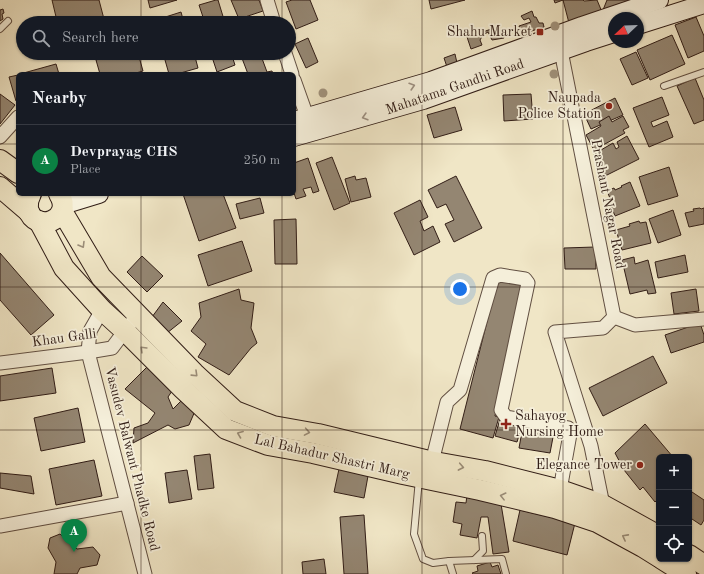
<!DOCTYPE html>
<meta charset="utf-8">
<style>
body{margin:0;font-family:"Old Standard TT",serif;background:#20242c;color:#f1f3f6}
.controls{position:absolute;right:12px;bottom:12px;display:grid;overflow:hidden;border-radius:6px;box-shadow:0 1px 3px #0004}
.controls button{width:36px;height:36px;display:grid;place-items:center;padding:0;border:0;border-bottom:1px solid #363941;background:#171b24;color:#f1f3f6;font:20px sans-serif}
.compass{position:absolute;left:608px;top:12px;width:36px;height:36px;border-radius:50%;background:#171b24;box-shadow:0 1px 3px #0004;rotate:247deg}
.you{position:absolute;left:460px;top:289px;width:14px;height:14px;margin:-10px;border:3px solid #fff;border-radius:50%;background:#1a73e8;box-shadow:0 0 0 6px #1a73e833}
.badge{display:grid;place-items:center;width:26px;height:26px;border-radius:50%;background:#0b8043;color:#fff;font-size:13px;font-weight:700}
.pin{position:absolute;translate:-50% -33px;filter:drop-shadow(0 1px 2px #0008)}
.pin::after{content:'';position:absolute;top:21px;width:14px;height:12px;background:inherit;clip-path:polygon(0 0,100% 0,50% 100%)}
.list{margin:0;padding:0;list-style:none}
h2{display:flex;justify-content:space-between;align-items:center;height:52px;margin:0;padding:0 16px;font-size:17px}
h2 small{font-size:13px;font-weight:400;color:#9ea1a6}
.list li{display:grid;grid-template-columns:26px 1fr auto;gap:12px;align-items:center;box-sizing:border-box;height:72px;padding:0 16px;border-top:1px solid #363941}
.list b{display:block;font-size:15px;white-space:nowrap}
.list p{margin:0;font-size:13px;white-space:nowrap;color:#9ea1a6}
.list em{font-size:13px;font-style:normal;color:#9ea1a6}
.icon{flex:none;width:22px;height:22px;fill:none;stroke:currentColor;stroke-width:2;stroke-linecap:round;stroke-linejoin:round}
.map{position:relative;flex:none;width:704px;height:574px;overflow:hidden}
.search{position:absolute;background:#171b24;box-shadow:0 1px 3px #0004;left:16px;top:16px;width:280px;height:44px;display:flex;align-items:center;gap:10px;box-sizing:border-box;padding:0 14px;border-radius:22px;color:#9ea1a6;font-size:15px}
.panel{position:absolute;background:#171b24;box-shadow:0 1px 3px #0004;left:16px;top:72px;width:280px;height:124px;border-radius:6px}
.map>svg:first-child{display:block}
.building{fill:#948672;stroke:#311d16}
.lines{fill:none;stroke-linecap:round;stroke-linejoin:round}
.lane-casing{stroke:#614f42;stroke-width:8}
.street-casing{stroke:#614f42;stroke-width:15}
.secondary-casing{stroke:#311d16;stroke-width:20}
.primary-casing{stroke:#311d16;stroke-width:22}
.lane{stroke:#f5efda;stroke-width:6}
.street{stroke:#f5efda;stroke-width:13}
.secondary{stroke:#f5efda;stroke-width:18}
.primary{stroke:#f0e6c6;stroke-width:20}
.tree{fill:#a1937d}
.oneway{stroke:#9d9082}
.oneway2{stroke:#9a8c77}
.grid{fill:none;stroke:#311d16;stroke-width:1;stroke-opacity:0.55}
.poi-dot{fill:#8f2418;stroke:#f5efda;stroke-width:1.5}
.labels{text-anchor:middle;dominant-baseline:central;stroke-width:3.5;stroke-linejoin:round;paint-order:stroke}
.poi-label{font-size:14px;fill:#311d16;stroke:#f5efda;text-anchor:end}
.street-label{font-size:14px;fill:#311d16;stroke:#f5efda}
</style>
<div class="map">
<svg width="704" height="574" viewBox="0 0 704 574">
<rect width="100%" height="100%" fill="#f0e6c6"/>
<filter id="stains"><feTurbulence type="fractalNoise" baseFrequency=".005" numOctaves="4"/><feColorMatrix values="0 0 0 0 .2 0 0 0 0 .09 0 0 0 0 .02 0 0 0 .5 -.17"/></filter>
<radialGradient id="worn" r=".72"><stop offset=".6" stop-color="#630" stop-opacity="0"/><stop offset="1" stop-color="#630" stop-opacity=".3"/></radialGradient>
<!-- building -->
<g class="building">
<polygon points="52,0 99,0 105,23 48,23 57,21"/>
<polygon points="148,0 177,0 150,8"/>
<polygon points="216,0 218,0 225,23 205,23 199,5"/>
<polygon points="231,0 259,0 263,11 239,19"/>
<polygon points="292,0 310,0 318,20 296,29 286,2"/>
<polygon points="429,0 465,0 431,9"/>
<polygon points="554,0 583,0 584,1 597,0 602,12 569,23 563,0 555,3"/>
<polygon points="607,0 635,0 603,10"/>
<polygon points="3,9 4,13 2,14 3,19 0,21 0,10"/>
<polygon points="532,11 534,17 536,17 539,23 543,23 544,27 522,34 519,26 531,22 529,18 524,20 521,16"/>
<polygon points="181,12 184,23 153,23 153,21"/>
<polygon points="696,17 704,36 704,51 688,58 675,25"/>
<polygon points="497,27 499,30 496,32 497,34 501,33 504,38 492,40 488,32 483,35 480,40 482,45 471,49 466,34 474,30 477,34"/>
<polygon points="672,35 685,64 650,80 637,50"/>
<polygon points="308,38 318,62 306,68 295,44"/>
<polygon points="636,52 648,78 632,85 620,59"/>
<polygon points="118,53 138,53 143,71 136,73 136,74 100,74 96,60"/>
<polygon points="163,53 194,53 198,68 177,74 169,74"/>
<polygon points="212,53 231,53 235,65 217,72 211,54"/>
<polygon points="240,53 260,53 267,72 272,71 273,74 248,74"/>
<polygon points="455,54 457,63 447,67 444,58"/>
<polygon points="56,64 59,74 20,74"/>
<polygon points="18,75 18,101 16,101 9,77"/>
<polygon points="695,78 704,100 704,120 694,124 677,86"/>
<polygon points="0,94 15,105 0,124"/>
<polygon points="531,94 533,119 504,121 503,95"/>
<polygon points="662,97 669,115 651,122 653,127 667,121 673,137 649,147 633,108"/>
<polygon points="615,98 623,115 591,129 584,114"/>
<polygon points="455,107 462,130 434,138 427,115"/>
<polygon points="609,116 612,122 623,116 629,127 623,130 625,133 594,150 586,135 601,126 599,122"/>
<polygon points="627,136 639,159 605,176 594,154 613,143 616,149 619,147 617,142"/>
<polygon points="332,157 350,203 334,210 316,163"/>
<polygon points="308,158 319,191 313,193 311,187 303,189 306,196 296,199 294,193 294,163"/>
<polygon points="669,167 678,196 648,205 639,177"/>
<polygon points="355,176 356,180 366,178 371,197 351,202 345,179"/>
<polygon points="456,176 482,228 454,242 445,224 454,220 446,204 437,208 428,190"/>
<polygon points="630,182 640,206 615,216 610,203 612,203 607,191 614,188 615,190 622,187 621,186"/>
<polygon points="183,194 223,194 236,228 199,241"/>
<polygon points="260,198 264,213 240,219 236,204"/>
<polygon points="420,200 428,217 420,221 424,231 433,226 440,242 414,255 394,213"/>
<polygon points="700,208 701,209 704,208 704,224 689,227 685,213 694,211 693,209"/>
<polygon points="673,210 681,235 658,243 649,219"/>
<polygon points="296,219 297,264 275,264 274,220"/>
<polygon points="639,221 640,223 646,222 651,243 622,250 616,230 630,226 629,224"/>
<polygon points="242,241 252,271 208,286 198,255"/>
<polygon points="595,247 596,269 565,269 564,248"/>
<polygon points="0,253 54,315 31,335 0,300"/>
<polygon points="685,255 688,272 658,278 655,262"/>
<polygon points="142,256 163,276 147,292 127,272"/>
<polygon points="634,257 635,264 648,260 656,293 648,294 647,290 630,294 622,260"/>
<polygon points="498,278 522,284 495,416 499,417 493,438 460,429"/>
<polygon points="239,289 241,300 254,303 251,328 257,343 251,348 229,375 198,357 206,344 191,331 201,317 199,303"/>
<polygon points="696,289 699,311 674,314 671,293"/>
<polygon points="163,302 182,321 167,333 152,317"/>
<polygon points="700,323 704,335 704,342 671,353 665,335"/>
<polygon points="653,356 667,383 603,416 589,388"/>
<polygon points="149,365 172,391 168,397 173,409 182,400 195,411 189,425 175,429 168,425 133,443 134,428 148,423 155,413 125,389"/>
<polygon points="52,368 56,393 0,401 0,376"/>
<polygon points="78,408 85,442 41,451 34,418"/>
<polygon points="500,419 522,425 517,442 495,436"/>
<polygon points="645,424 673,457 659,457 659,498 655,502 643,487 640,490 624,470 615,453"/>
<polygon points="523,426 554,432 550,453 519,448"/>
<polygon points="210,454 214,488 198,490 194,456"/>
<polygon points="94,460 102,496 56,505 49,469"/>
<polygon points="339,469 368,476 364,498 334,492"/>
<polygon points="187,470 192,499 169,503 165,473"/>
<polygon points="0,473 31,476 34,494 0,488"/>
<polygon points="689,490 704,500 704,520 701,525 689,517"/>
<polygon points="467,495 501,504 509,552 493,554 488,517 481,517 477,538 460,535 462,524 453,522 456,502 466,503"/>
<polygon points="520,510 575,523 567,555 513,541"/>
<polygon points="364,515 368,574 344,574 340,517"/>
<polygon points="60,534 77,549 93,547 100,555 97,565 80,568 77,574 54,574 56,562 48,548 50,538"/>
<polygon points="324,559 326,574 303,574 302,562"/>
<polygon points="490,562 492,567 498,565 501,574 473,574 472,573 478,571 477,566"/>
</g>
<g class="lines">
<!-- lane casing -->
<g class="lane-casing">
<g id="lane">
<polyline points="0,29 8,21"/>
<polyline points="664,86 704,72"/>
<polyline points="419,479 414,534 423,559 433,563 449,561 502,559 506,574"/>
<polyline points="474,560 483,551 482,536"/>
<polyline points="449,561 453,574"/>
</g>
</g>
<!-- street casing -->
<g class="street-casing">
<g id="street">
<polyline points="267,0 274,23"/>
<polyline points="561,51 614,317"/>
<polyline points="285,53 292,74"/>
<polyline points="294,80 310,125"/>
<polyline points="0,137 18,117"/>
<polyline points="102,310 90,331 88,352 145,574"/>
<polyline points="614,317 635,325 704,319"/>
<polyline points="0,363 88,352 112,348 130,324"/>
<polyline points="425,467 434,454 447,402 460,390 493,278 500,275 525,279 528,283 501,410 506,417 568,428 570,434 560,490"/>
<polyline points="603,505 591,446 555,332 603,328 614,317"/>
<polyline points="0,526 127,503"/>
</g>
</g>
<!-- secondary casing -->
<g class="secondary-casing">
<g id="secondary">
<polyline points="638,25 704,4"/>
<polyline points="294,121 431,81 582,26 659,0"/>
<polyline points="294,137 423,100 586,42 614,33"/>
<polyline points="63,205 99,194"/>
</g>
</g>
<!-- primary casing -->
<g class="primary-casing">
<g id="primary">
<polyline points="0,160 18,173"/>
<polyline points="0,187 29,212"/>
<path d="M 31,194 C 28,199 27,203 28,209 C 35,235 75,219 59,194"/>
<polyline points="62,211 101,277 194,373 235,411 273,426 318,434 429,461 485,471 560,490 603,505 659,536"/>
<polyline points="39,221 64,268 102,310 125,331 183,389 226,429 268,445 313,453 403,474 480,490 555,508 597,522 643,547 659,557"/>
<polyline points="689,555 704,565"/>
<polyline points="662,559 686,574"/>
</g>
</g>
<!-- lane -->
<use href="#lane" class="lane"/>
<!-- street -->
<use href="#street" class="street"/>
<!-- secondary -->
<use href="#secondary" class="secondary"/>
<!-- primary -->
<use href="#primary" class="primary"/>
</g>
<!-- trees -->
<g class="tree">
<circle cx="555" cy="26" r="4.5"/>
<circle cx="554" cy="74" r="4.5"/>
<circle cx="323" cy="93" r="4.5"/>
</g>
<!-- one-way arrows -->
<defs><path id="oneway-chevron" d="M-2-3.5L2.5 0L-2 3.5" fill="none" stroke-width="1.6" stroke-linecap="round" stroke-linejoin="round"/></defs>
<g class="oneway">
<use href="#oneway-chevron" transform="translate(412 86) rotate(-17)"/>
<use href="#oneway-chevron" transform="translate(365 117) rotate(164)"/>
</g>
<g class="oneway2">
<use href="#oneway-chevron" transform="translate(82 245) rotate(59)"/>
<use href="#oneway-chevron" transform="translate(143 349) rotate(-135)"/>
<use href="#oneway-chevron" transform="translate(195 374) rotate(44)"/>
<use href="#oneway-chevron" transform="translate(307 432) rotate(10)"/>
<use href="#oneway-chevron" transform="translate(240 434) rotate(-159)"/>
<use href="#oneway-chevron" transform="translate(461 467) rotate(11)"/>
<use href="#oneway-chevron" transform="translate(503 496) rotate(-166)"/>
<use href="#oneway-chevron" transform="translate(625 537) rotate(-152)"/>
</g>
<!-- grid -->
<path class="grid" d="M 141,0 L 141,23M 282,0 L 282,23M 422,0 L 422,574M 563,0 L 563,574M 141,53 L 141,74M 282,53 L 282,74M 0,144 L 18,144M 294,144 L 704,144M 141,194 L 141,574M 282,194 L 282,574M 0,287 L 704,287M 0,430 L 704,430"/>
<!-- markers -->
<g class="poi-dot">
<rect x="536" y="28" width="8" height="8" rx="2"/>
<circle cx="609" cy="106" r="4"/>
<path d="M504 418h4v4h4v4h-4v4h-4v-4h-4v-4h4z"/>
<circle cx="640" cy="465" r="4"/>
</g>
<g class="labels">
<!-- poi labels -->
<g class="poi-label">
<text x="532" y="32">Shahu Market</text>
<text x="601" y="98">Naupada<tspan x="601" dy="16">Police Station</tspan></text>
<text x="515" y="416" text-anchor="start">Sahayog<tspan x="515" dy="16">Nursing Home</tspan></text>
<text x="632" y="465">Elegance Tower</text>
</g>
<!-- street labels -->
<g class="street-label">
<text transform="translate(455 87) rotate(-19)">Mahatama Gandhi Road</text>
<text transform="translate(608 204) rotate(79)">Prashant Nagar Road</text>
<text transform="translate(64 338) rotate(-8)">Khau Galli</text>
<text transform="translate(332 457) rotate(13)">Lal Bahadur Shastri Marg</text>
<text transform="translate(132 459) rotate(76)">Vasudev Balwant Phadke Road</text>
</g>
</g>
<rect width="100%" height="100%" filter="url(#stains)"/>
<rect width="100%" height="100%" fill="url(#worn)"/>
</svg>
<div class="controls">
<button>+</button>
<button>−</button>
<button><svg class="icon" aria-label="locate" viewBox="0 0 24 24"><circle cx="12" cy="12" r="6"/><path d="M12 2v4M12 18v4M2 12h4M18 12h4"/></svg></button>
</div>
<svg class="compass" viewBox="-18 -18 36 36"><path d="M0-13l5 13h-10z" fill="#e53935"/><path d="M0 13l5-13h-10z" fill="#9ea1a6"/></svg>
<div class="you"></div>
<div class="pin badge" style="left:74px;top:552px">A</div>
<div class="search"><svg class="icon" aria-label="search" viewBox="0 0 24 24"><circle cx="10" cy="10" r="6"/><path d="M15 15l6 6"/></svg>Search here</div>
<section class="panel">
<h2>Nearby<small></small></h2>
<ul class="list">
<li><span class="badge">A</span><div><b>Devprayag CHS</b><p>Place</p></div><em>250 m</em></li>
</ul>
</section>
</div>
